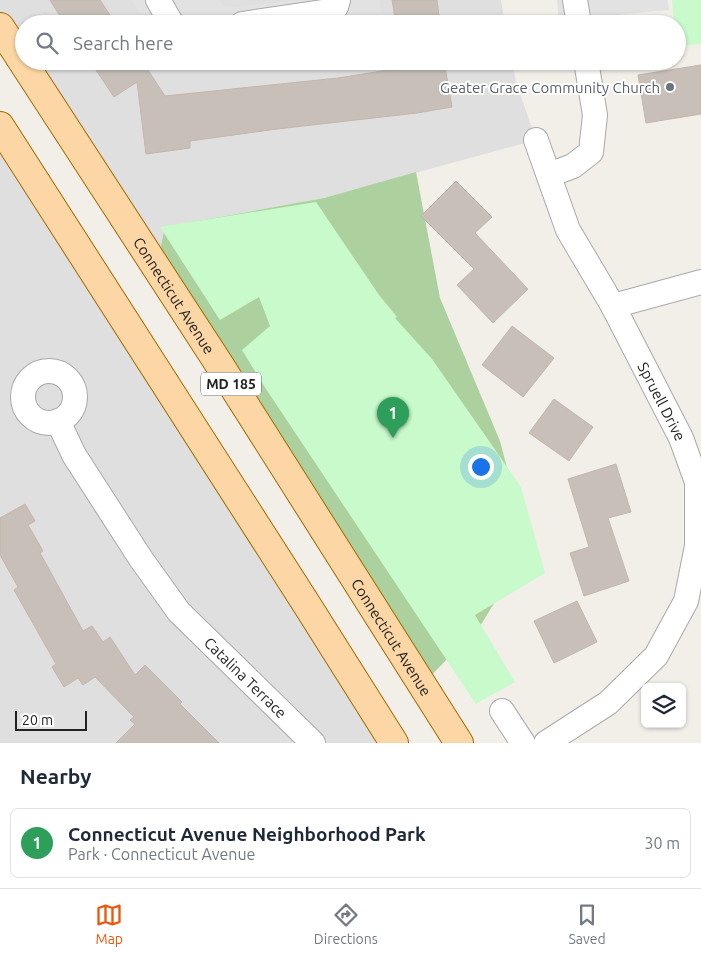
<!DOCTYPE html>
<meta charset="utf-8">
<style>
body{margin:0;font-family:Ubuntu,sans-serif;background:#f6f6f7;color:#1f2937}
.controls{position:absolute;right:15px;bottom:15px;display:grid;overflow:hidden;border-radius:8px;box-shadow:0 1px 4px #0004}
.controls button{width:45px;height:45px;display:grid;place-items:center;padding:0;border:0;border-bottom:1px solid #e0e1e3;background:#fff;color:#1f2937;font:25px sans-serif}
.scale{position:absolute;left:15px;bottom:12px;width:72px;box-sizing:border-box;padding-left:5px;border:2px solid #222;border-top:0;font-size:14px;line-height:18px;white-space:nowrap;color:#222;-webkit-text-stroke:4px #fff;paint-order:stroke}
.you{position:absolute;left:480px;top:466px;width:18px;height:18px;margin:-12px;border:4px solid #fff;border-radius:50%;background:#1a73e8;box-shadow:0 0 0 8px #1a73e833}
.badge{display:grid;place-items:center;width:32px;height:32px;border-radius:50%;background:#ea580c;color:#fff;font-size:16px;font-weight:700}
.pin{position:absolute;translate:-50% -41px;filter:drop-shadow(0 1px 2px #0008)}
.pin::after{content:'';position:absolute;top:26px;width:18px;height:15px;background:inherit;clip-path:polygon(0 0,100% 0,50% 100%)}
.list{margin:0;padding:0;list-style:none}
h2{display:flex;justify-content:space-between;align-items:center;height:65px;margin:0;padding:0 20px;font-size:21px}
h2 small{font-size:16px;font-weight:400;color:#747a83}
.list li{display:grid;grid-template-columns:32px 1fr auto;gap:15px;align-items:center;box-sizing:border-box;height:70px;margin:0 10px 10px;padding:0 10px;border:1px solid #e0e1e3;border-radius:8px}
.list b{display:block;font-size:19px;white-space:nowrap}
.list p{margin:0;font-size:16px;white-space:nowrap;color:#747a83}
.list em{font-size:16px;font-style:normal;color:#747a83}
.icon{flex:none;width:28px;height:28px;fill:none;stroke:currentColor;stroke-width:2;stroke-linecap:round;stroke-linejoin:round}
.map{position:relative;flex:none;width:701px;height:743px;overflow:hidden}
.search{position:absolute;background:#fff;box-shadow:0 1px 4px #0004;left:15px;right:15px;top:15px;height:55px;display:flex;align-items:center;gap:12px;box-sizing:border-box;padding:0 18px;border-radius:28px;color:#747a83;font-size:19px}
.sheet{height:145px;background:#fff}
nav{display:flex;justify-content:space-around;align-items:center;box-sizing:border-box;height:70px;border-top:1px solid #e0e1e3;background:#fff;font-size:14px;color:#747a83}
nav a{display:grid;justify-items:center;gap:2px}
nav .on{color:#ea580c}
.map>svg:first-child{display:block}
.residential{fill:#e0dfdf}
.forest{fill:#add19e}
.park{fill:#c8facc}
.parking{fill:#e2e2e2}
.building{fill:#c7bfb8;stroke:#c4b6ab}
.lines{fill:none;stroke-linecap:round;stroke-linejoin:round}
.minor-casing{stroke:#a9a9a9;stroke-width:26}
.major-casing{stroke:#a06b00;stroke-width:30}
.minor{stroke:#fff;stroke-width:24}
.major{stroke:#fcd6a4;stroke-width:28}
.worship-dot{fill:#6b7280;stroke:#fff;stroke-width:2}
.labels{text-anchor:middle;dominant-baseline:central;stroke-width:4;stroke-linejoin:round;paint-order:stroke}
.shield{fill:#fff;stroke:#646464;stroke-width:1}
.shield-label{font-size:14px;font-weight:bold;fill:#222}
.worship-label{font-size:15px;fill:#5b616d;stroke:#fff;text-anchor:end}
.street-label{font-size:15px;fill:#222;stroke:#fff}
</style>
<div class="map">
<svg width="701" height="743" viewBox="0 0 701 743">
<rect width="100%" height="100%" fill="#f2efe9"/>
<!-- residential -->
<g class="residential">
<polygon points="0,0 501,0 505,24 24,24 24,61 512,61 516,82 536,140 324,198 165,227 156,268 0,27"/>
<polygon points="0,126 394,743 0,743"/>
</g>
<!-- forest -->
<polygon class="forest" points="416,172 440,298 500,441 528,548 482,623 422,685 156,268 165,227 324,198"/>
<!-- park -->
<g class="park">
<polygon points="672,0 701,0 701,44 677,46 677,24 674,24"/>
<polygon points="316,202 379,295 397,317 395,318 432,359 521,487 545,573 475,615 515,682 476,704 266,389 242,350 270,326 259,297 220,320 160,227"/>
</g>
<!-- parking -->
<g class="parking">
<polygon points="131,0 219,0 225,8 295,0 379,0 382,24 148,24"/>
<polygon points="557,0 668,0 669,10 559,20"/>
</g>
<!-- building -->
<g class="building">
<polygon points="50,0 100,0 116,24 65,24"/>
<polygon points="392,0 437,0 440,24 396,24"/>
<polygon points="90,61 142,61 165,96 338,78 401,68 429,61 444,61 452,107 417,113 277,129 190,141 190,148 146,154 137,82 114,97"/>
<polygon points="701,65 701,114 646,123 638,75"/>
<polygon points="456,181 492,217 475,233 528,289 493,323 457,285 474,269 421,216"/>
<polygon points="512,326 554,358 523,397 482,365"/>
<polygon points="554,399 593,427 569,461 529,433"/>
<polygon points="616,464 631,512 608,518 629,581 584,596 570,553 589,547 568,479"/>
<polygon points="25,504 35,521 28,525 43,551 40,553 83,631 92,626 103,642 110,637 135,675 145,665 182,702 180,704 219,743 116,743 135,724 130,720 134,717 95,677 83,685 78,678 64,687 52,667 56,664 14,590 18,587 0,555 0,518"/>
<polygon points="577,601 597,642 554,663 534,621"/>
</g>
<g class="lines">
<!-- minor casing -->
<g class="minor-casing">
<g id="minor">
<polyline points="158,0 172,24"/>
<polyline points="575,0 579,24"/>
<polyline points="242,24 330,11 336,7 338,0"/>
<path id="s1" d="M 536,140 L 568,230 L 613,306 L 681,438 L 697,482 L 697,546 L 686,601 L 656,656 L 608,703 L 546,743"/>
<polyline points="549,175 573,166 591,152 595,115 586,61"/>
<polyline points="613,306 701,282"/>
<circle cx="49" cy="397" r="26"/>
<path id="s2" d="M 58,421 L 74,455 L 141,559 L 179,612 L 313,743"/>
<polyline points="502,711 523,743"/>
</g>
</g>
<!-- major casing -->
<g class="major-casing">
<g id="major">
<path id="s3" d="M 0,27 L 219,364 L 459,743"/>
<polyline points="0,126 307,605 394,743"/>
</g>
</g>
<!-- minor -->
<use href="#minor" class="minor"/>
<!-- major -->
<use href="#major" class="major"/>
</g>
<!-- markers -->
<circle class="worship-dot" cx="670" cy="87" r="5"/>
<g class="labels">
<!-- shield labels -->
<rect class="shield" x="201" y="372.5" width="60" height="23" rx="4"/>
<g class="shield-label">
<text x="231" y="384">MD 185</text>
</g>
<!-- worship labels -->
<g class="worship-label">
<text x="660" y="87">Geater Grace Community Church</text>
</g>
<!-- street labels -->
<g class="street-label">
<text stroke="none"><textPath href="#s3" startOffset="320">Connecticut Avenue</textPath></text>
<text stroke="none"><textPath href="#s1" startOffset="291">Spruell Drive</textPath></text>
<text stroke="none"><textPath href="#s3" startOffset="725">Connecticut Avenue</textPath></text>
<text stroke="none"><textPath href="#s2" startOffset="320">Catalina Terrace</textPath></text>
</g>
</g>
</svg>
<div class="controls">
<button><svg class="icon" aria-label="layers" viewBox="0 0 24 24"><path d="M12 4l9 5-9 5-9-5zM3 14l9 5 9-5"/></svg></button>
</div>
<div class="scale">20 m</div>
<div class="you"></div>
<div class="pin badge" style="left:393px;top:438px;background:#2e9e5b">1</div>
<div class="search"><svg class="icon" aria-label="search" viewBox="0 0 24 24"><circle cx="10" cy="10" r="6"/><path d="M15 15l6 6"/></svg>Search here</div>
</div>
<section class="sheet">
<h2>Nearby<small></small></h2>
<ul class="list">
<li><span class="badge" style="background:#2e9e5b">1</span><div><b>Connecticut Avenue Neighborhood Park</b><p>Park · Connecticut Avenue</p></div><em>30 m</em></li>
</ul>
</section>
<nav>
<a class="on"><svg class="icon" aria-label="map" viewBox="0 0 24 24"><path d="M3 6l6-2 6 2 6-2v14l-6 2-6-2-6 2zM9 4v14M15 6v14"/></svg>Map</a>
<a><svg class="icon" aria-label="directions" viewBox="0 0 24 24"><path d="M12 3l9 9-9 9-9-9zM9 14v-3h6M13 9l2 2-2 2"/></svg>Directions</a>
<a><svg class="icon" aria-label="saved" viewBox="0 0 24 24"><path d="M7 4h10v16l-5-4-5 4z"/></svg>Saved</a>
</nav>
